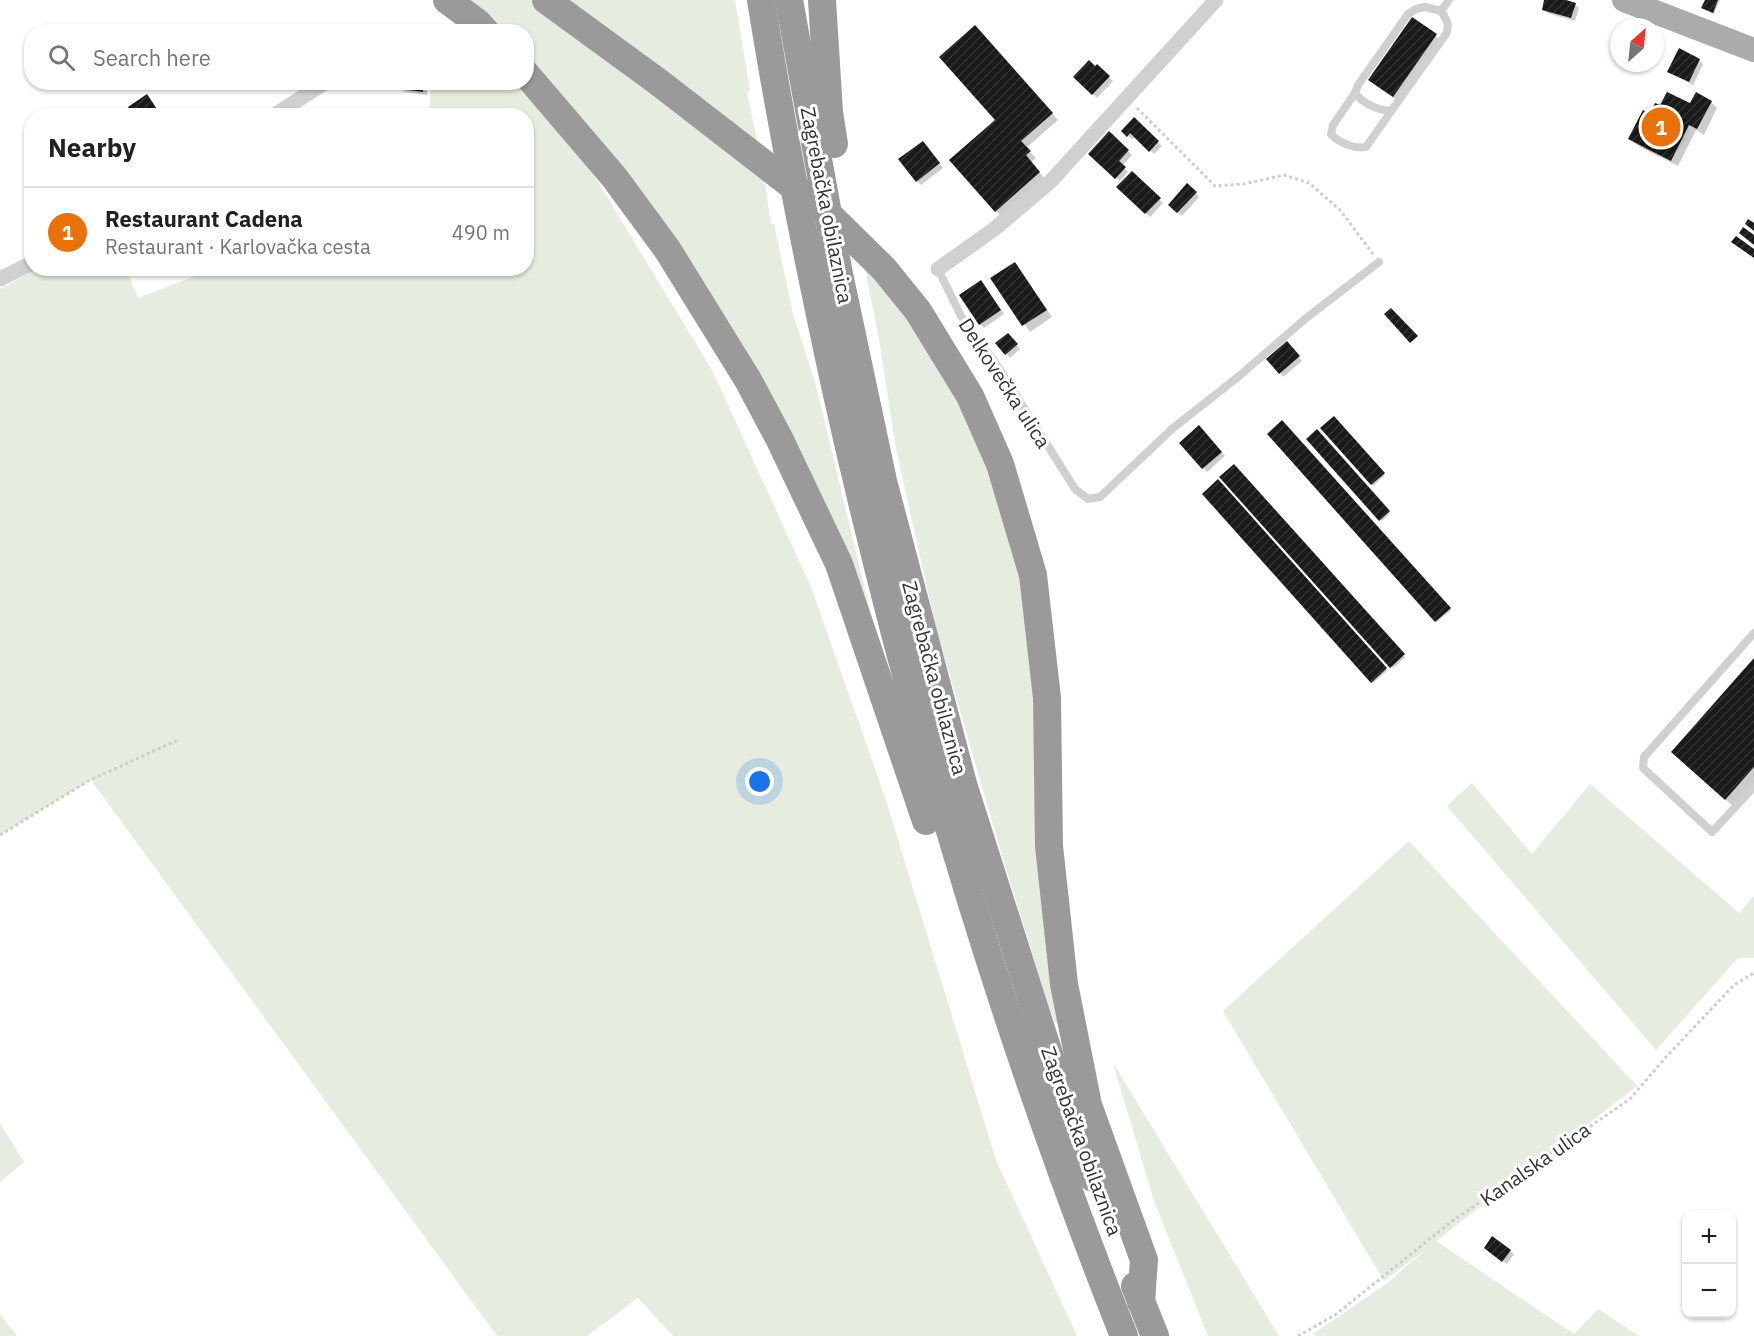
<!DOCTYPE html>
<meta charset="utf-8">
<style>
body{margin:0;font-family:"IBM Plex Sans",sans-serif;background:#f6f6f6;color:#202124}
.controls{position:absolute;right:18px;bottom:18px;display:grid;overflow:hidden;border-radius:12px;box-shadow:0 2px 4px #0004}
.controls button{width:54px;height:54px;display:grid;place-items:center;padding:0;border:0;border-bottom:2px solid #e0e0e0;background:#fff;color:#202124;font:30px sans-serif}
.compass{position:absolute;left:1610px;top:18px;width:54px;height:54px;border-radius:50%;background:#fff;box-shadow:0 2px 4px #0004;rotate:27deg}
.you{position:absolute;left:760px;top:782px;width:21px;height:21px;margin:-15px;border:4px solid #fff;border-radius:50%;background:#1a73e8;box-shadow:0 0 0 9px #1a73e833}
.badge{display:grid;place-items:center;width:39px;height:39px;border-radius:50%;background:#1a73e8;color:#fff;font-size:20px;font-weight:700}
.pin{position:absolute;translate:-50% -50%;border:3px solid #fff;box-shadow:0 2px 6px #0006}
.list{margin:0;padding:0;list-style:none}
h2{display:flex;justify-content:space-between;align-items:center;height:78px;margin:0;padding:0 24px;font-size:26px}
h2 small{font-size:20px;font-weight:400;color:#757577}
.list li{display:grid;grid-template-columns:39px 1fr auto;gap:18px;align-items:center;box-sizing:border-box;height:90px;padding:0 24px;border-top:2px solid #e0e0e0}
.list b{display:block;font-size:22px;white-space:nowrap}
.list p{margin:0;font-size:20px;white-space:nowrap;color:#757577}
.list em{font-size:20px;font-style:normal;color:#757577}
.icon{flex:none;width:33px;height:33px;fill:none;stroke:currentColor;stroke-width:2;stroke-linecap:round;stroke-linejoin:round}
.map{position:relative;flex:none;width:1754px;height:1336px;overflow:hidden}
.search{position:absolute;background:#fff;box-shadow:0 2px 4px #0004;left:24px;top:24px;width:510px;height:66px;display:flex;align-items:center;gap:15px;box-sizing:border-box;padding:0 21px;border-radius:24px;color:#757577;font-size:22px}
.panel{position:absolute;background:#fff;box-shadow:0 2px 4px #0004;left:24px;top:108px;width:510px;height:168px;border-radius:24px}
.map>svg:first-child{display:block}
.grass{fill:#e6ecdf}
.shadow{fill:#0003}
.building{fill:url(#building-hatch)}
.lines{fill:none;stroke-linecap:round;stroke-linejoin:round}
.path{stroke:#cdcdcd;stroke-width:3;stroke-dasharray:3 3;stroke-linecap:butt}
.lane{stroke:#d0d0d0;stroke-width:8}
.street{stroke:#d0d0d0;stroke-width:15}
.primary{stroke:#ababab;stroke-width:24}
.highway{stroke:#9a9a9a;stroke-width:28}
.labels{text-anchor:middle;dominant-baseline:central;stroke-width:6;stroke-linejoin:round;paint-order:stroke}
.street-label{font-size:20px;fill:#333;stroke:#fff}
</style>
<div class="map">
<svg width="1754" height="1336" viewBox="0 0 1754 1336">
<defs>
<pattern id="building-hatch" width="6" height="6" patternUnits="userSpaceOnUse" patternTransform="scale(1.5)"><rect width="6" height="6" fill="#1a1a1a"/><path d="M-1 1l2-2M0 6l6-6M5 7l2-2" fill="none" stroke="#333"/></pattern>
</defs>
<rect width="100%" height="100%" fill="#fff"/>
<!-- grass -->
<g class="grass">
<polygon points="461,0 531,0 763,170 771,224 774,224 793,314 816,386 876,635 823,511 527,61 526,32 496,31"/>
<polygon points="560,0 735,0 750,91 747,92 758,145"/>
<polygon points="431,83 515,83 586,162 713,372 811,587 885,797 996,1160 1077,1336 673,1336 638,1298 587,1336 497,1336 91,780 0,835 0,289 38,268 126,269 138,298 214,269 526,268 526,116 429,115"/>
<polygon points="864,264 902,308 975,430 1024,582 1058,1025 1055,1022 1048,1004 1003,859 936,628 896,449 878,333"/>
<polygon points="1472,783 1532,854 1590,784 1739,913 1754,896 1754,958 1738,958 1656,1050 1447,806"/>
<polygon points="1409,841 1637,1086 1436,1241 1574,1334 1598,1309 1639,1336 1317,1336 1313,1334 1386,1284 1425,1250 1384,1281 1223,1011"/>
<polygon points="1113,1063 1279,1336 1208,1336 1154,1201"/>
<polygon points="0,1123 24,1162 0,1182"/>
<polygon points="0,1314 17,1336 0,1336"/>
</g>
<!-- shadow -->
<g class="shadow">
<polygon points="1546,0 1560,0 1575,4 1579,8 1575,21 1547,13 1544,9"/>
<polygon points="1706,0 1720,0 1714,14 1703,8"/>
<polygon points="1412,19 1442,41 1400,102 1376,86"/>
<polygon points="982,33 1058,120 1026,148 1036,158 1031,162 1045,179 1002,217 996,211 997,121"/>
<polygon points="1699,60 1703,64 1693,85 1669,71"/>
<polygon points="1097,66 1113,81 1097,98 1075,77"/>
<polygon points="402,82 428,82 427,95 405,92 401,88"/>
<polygon points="1711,102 1717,108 1704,135 1696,130 1678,166 1637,145 1630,138 1651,116"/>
<polygon points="1134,119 1162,146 1154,154 1135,136 1132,139 1123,131"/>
<polygon points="1109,134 1132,155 1122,166 1128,172 1120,181 1090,154"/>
<polygon points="926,146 943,168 921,185 917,181"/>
<polygon points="1132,173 1163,203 1150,217 1118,187"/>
<polygon points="1187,185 1199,197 1182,216 1170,205"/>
<polygon points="1015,264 1052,317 1030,332 992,279"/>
<polygon points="981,282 1004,314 984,328 980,324"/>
<polygon points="1011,338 1020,349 1010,358 997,343"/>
<polygon points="1291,347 1302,361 1283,377 1280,373"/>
<polygon points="1334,418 1385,475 1373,486 1322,428"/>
<polygon points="1282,422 1451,610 1437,622 1269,434"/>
<polygon points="1199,427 1225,456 1207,472 1181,443"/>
<polygon points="1316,431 1390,513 1382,521 1308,439"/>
<polygon points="1234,466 1405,657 1393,668 1222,477"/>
<polygon points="1218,482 1387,671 1373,683 1204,494"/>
<polygon points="1754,661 1754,785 1734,807 1682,761"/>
<polygon points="1510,1251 1514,1254 1507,1264 1489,1252"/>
</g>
<!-- building -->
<g class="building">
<polygon points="1544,0 1566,0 1576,3 1571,18 1542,10"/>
<polygon points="1705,0 1718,0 1713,13 1701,8"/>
<polygon points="1412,17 1437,34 1393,97 1368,80"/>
<polygon points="975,25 1053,113 1021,141 1031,151 1026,155 1040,172 995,212 949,160 995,120 939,57"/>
<polygon points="1679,48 1700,59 1689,82 1667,72"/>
<polygon points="1089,60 1095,66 1097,64 1110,76 1092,95 1073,77"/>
<polygon points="401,82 424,82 423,92 400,89"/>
<polygon points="1667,92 1690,103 1696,92 1712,101 1697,129 1689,125 1671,161 1628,139 1643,110 1650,114 1655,103 1660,105"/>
<polygon points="147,94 161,115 133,116 128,107"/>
<polygon points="1134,117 1159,141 1149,152 1130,133 1127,137 1121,131"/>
<polygon points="1109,131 1129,150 1119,161 1126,167 1115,179 1088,154"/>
<polygon points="923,141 940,163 916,182 898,159"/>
<polygon points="1132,171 1161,198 1145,214 1116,187"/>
<polygon points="1187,183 1197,192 1177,213 1168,205"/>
<polygon points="1748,219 1754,223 1754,231 1745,224"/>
<polygon points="1743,227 1754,235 1754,245 1739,233"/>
<polygon points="1736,236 1754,249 1754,258 1731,242"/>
<polygon points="1015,262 1047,310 1022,326 990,278"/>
<polygon points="981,280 1001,310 979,325 959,295"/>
<polygon points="1391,308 1418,336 1410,343 1384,314"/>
<polygon points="1008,333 1018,344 1005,355 995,343"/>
<polygon points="1287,341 1300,356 1279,374 1266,359"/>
<polygon points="1334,416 1385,473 1371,485 1320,428"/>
<polygon points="1282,420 1451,608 1435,622 1267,434"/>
<polygon points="1199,425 1222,452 1202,469 1179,443"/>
<polygon points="1317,429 1390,511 1379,521 1306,439"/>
<polygon points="1234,464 1405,654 1390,668 1219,477"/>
<polygon points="1218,479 1387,668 1371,683 1202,494"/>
<polygon points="1754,658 1754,767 1725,800 1671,752"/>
<polygon points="1492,1236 1511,1250 1502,1262 1484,1248"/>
</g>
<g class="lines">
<!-- path -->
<g class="path">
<polyline points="1137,108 1215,186 1244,184 1284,175 1309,183 1340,210 1373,254"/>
<polyline points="0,835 90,780 178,740"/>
<polyline points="1298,1336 1335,1315 1451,1222 1630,1099 1666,1057 1734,985 1754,973"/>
</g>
<!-- lane -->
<g class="lane">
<path d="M 1425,7 L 1441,11 C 1447,20 1450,25 1446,34 L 1392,110 C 1380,112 1362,103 1355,93 L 1358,85 L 1408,14 L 1416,9 Z"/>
<polyline points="1441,11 1449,0"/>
<path d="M 1355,93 L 1333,125 L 1331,134 C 1339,143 1354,149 1366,147 L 1392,110"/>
<polyline points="938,269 961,316 997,365 1075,489 1088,499 1100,497 1173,428 1238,377 1305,319 1379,262"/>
<polyline points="1754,633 1644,757 1643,768 1712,832 1754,787"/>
</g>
<!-- street -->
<g class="street">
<polyline points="273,116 326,82"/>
<polyline points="938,269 993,230 1051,181 1216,0"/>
<polyline points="0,279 32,263"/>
</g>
<!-- primary -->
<polyline class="primary" points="1624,0 1754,50"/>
<!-- highway -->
<g class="highway">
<polyline points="447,0 478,23 486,32"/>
<polyline points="546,0 657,81 825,211 884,269 918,311 970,396 1000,464 1033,575 1047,698 1049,846 1064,984 1088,1105 1144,1260 1141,1302"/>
<path d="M 761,0 C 782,131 808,261 836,390 C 908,712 1002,1029 1124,1336"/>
<polyline points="789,0 839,274 883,481 963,784 1066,1107 1093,1178"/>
<polyline points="822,0 829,112 834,144"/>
<polyline points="526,74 614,177 667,249 748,380 779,438 839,564 926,821"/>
<polyline points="1135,1286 1155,1336"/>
</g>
</g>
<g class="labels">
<!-- street labels -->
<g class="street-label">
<text transform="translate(827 205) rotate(79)">Zagrebačka obilaznica</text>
<text transform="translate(1005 383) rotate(57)">Delkovečka ulica</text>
<text transform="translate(935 678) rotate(75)">Zagrebačka obilaznica</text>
<text transform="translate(1082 1141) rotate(70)">Zagrebačka obilaznica</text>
<text transform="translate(1535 1164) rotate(-35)">Kanalska ulica</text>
</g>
</g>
</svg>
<div class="controls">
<button>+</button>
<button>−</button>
</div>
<svg class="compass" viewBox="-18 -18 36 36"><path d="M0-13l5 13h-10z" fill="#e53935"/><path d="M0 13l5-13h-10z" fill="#757577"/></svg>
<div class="you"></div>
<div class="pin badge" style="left:1661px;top:127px;background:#e8710a">1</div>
<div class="search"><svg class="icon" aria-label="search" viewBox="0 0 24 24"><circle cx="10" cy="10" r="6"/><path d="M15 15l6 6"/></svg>Search here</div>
<section class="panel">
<h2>Nearby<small></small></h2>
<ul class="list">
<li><span class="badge" style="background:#e8710a">1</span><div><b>Restaurant Cadena</b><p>Restaurant · Karlovačka cesta</p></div><em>490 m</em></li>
</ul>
</section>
</div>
